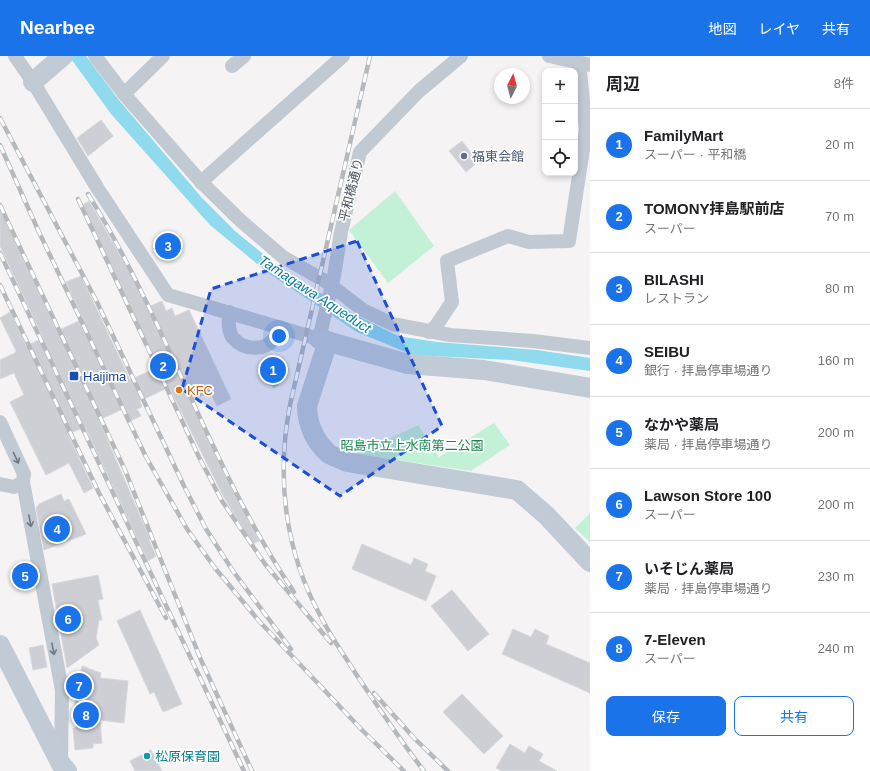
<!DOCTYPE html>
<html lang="ja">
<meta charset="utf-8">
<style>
body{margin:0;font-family:Arial,"Noto Sans JP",sans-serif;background:#f2f2f2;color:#202124}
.controls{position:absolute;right:12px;top:12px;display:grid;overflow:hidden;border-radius:8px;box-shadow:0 2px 6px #0003}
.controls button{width:36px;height:36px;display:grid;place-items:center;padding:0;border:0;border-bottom:1px solid #e0e0e0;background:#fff;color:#202124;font:20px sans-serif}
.compass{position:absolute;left:494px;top:12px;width:36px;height:36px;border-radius:50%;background:#fff;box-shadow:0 2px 6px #0003;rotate:6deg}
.you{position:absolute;left:279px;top:280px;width:14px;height:14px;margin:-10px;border:3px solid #fff;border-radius:50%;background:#1a73e8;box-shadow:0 0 0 6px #1a73e833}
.badge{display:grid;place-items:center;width:26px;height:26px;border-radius:50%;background:#1a73e8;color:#fff;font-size:13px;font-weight:700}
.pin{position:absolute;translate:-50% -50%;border:2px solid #fff;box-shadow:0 1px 4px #0006}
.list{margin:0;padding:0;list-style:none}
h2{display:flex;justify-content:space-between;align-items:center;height:52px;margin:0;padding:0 16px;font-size:17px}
h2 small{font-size:13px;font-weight:400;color:#757577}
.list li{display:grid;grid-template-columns:26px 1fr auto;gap:12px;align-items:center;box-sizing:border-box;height:72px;padding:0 16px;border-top:1px solid #e0e0e0}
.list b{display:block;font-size:15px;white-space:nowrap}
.list p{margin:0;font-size:13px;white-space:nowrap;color:#757577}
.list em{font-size:13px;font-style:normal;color:#757577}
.actions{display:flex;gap:8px;padding:12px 16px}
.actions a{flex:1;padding:9px 0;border:1px solid #1a73e8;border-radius:8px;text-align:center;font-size:14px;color:#1a73e8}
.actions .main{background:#1a73e8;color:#fff}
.icon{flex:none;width:22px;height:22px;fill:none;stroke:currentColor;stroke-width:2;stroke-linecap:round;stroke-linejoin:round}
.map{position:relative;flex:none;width:590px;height:715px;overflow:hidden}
header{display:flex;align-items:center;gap:24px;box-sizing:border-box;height:56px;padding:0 20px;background:#1a73e8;color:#fff}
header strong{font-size:19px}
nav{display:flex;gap:22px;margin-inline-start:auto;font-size:14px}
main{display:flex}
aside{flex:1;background:#fff}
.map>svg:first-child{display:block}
.green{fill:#c3f1d5}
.water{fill:#90daee}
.building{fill:#cdcfd5;stroke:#d7d9de}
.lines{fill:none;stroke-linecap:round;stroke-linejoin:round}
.street{stroke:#c1cad2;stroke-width:14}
.secondary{stroke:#c1cbd6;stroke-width:20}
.rail-casing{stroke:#b5b8bd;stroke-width:4.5}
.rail{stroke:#fff;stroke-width:3;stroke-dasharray:9;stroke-linecap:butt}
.oneway{stroke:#6e7983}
.marked{fill:#1d4ed8;fill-opacity:0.2;stroke:#1d4ed8;stroke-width:3;stroke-dasharray:8 5;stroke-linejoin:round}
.service-dot{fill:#5c6f8a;stroke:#fff;stroke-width:1.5}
.transit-dot{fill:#1a4fb4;stroke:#fff;stroke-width:1.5}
.food-dot{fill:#e8710a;stroke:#fff;stroke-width:1.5}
.culture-dot{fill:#0f9aa8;stroke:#fff;stroke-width:1.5}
.labels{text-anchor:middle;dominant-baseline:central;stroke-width:3.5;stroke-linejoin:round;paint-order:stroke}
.service-label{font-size:13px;fill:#4e5e75;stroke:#fff;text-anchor:start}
.street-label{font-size:13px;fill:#4a5661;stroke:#fff}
.transit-label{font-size:13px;fill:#164399;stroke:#fff;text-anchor:start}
.food-label{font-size:13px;fill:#c56008;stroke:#fff;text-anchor:start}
.park-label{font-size:13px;fill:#17864f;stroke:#fff}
.culture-label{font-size:13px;fill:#0d838f;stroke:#fff;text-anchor:start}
.water-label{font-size:14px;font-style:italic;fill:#0c7c9b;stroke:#fff}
</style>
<header>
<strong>Nearbee</strong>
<nav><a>地図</a><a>レイヤ</a><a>共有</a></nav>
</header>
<main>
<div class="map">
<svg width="590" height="715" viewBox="0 0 590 715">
<rect width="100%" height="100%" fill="#f5f3f3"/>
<!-- green -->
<g class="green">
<polygon points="395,135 434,190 388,227 349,174"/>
<polygon points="494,367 510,389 471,415 357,398 418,369 439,401"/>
<polygon points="590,457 590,486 575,472"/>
</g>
<!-- water -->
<polygon class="water" points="69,0 86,0 118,43 202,142 235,175 280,212 354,258 396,279 404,281 437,286 537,294 590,302 590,315 511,304 413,299 357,276 267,216 210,169 111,58"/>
<!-- building -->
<g class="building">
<polygon points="101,64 113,80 88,100 77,82"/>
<polygon points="462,85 478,106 466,116 449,95"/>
<polygon points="89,145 126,210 128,210 148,251 162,245 166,255 172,252 175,260 189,254 231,343 217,350 210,336 190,345 230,429 259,485 253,488 223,440 169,331 140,345 142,351 137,353 141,360 130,365 125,352 99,364 150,483 149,484 156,500 148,505 85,371 68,378 93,432 84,437 69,407 46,419 10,346 24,339 14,317 0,323 0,304 15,297 16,295 0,262 10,256 26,290 43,282 0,190 0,154 57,275 83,263 66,226 81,220 130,324 158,311 83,149"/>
<polygon points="173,177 180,185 161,202 153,193"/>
<polygon points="276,299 288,312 287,321 274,332 258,313"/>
<polygon points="61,438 64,445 69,443 86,478 44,494 36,452 39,448"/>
<polygon points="362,488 411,509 414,502 428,508 425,515 436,520 426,545 352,513"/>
<polygon points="98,519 103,543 98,544 102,564 99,564 96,582 99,589 67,612 52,528"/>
<polygon points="452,534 489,578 468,595 431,550"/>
<polygon points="140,554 182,648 163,656 154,636 150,638 117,565"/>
<polygon points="513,573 531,581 535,573 549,580 546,588 590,607 590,637 502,598"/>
<polygon points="43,589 47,611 33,614 29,592"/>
<polygon points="82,610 101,617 100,622 128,625 124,667 100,664 102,687 93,688 93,692 75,694 73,672 83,671 74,653"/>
<polygon points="462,638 503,680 484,698 443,656"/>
<polygon points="510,688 525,697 529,690 543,698 539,705 557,715 502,715 496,712"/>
<polygon points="151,694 162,715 135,715 130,705"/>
</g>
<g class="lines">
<!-- street -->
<g class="street">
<polyline points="15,0 33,26 98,133 168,239 319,283 334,220 341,176 360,96 419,35 461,0"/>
<polyline points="95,0 124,38 201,126 241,165 283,201 325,225 363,254 392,268 450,279 533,285 590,292"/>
<polyline points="549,0 590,9"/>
<polyline points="232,10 244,0"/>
<polyline points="124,38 163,0"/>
<polyline points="201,126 343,0"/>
<path d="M 229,256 C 229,264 227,276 234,283 C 244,294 264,295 273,284 C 276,281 277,276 279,272"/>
<polyline points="429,276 436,270 452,246 447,205 508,180 529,186 569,185 586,74 579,6"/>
<polyline points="0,366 24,418 23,426 14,431 0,428"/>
<polyline points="23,426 62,634 61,702"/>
</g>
<!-- secondary -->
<g class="secondary">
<polyline points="33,26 63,0"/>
<polyline points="319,283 408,308 484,314 590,332"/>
<path d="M 328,285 L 307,350 C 307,368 315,386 329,398 C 334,401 341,403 347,406 L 517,434 L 546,459 L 590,506"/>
<polyline points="0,589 61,708 67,715"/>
</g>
<!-- rail casing -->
<g class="rail-casing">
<g id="rail">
<path d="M 370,0 L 290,349 C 276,422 285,496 321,561 C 331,581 344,599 356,618 C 378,651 400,684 424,715"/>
<polyline points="0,62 97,246 184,430 206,473 233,515 291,593"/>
<polyline points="0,89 38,174 146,401 187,473 215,512 259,565 362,674 404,715"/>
<path d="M 88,138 C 167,265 210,412 294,536"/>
<polyline points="78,143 199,401 222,445 265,508 331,587"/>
<polyline points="0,149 125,414 201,604 252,715"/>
<polyline points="0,197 244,715"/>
<polyline points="0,229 99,437 166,562"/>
<polyline points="374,637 414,682 448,715"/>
</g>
</g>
<!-- rail -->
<use href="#rail" class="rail"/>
</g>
<!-- one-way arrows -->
<defs><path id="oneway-shaft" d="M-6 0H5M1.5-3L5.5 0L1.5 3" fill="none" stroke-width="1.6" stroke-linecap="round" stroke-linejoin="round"/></defs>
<g class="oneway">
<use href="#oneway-shaft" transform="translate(16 402) rotate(65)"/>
<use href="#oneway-shaft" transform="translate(30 465) rotate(79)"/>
<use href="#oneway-shaft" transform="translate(53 593) rotate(79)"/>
</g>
<!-- marked area -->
<path class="marked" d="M 357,185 L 442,370 L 340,440 L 182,333 L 211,233 Z"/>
<!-- markers -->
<circle class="service-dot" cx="464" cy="100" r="4"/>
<rect class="transit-dot" x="69" y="315" width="10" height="10" rx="2"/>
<circle class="food-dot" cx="179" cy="334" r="4"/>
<circle class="culture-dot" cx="147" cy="700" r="4"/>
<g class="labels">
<!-- service labels -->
<g class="service-label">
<text x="472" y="100">福東会館</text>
</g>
<!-- street labels -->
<g class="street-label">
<text transform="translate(351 134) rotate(-76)">平和橋通り</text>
</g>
<!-- transit labels -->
<g class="transit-label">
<text x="83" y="320">Haijima</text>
</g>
<!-- food labels -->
<g class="food-label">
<text x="187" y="334">KFC</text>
</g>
<!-- park labels -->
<g class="park-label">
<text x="412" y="389">昭島市立上水南第二公園</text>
</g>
<!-- culture labels -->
<g class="culture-label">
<text x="155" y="700">松原保育園</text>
</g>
<!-- water labels -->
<g class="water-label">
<text transform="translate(315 238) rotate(33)">Tamagawa Aqueduct</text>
</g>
</g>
</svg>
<div class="controls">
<button>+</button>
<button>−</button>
<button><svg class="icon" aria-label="locate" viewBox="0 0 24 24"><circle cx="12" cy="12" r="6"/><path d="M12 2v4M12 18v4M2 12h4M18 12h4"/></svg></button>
</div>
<svg class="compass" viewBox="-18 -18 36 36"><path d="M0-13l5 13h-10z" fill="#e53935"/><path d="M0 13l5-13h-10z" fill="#757577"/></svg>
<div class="you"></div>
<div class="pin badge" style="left:273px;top:314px">1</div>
<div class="pin badge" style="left:163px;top:310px">2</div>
<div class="pin badge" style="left:168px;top:190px">3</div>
<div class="pin badge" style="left:57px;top:473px">4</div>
<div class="pin badge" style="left:25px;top:520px">5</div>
<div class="pin badge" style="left:68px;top:563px">6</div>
<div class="pin badge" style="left:79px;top:630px">7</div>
<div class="pin badge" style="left:86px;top:659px">8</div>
</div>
<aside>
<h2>周辺<small>8件</small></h2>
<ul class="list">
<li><span class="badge">1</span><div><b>FamilyMart</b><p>スーパー · 平和橋</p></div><em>20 m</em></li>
<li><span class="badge">2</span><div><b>TOMONY拝島駅前店</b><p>スーパー</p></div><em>70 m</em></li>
<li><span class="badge">3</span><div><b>BILASHI</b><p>レストラン</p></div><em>80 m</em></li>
<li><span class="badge">4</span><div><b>SEIBU</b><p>銀行 · 拝島停車場通り</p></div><em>160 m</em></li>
<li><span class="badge">5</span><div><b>なかや薬局</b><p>薬局 · 拝島停車場通り</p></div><em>200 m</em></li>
<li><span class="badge">6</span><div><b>Lawson Store 100</b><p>スーパー</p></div><em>200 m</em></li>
<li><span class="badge">7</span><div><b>いそじん薬局</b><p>薬局 · 拝島停車場通り</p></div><em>230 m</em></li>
<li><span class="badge">8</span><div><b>7-Eleven</b><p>スーパー</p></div><em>240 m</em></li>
</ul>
<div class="actions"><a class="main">保存</a><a>共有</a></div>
</aside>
</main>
